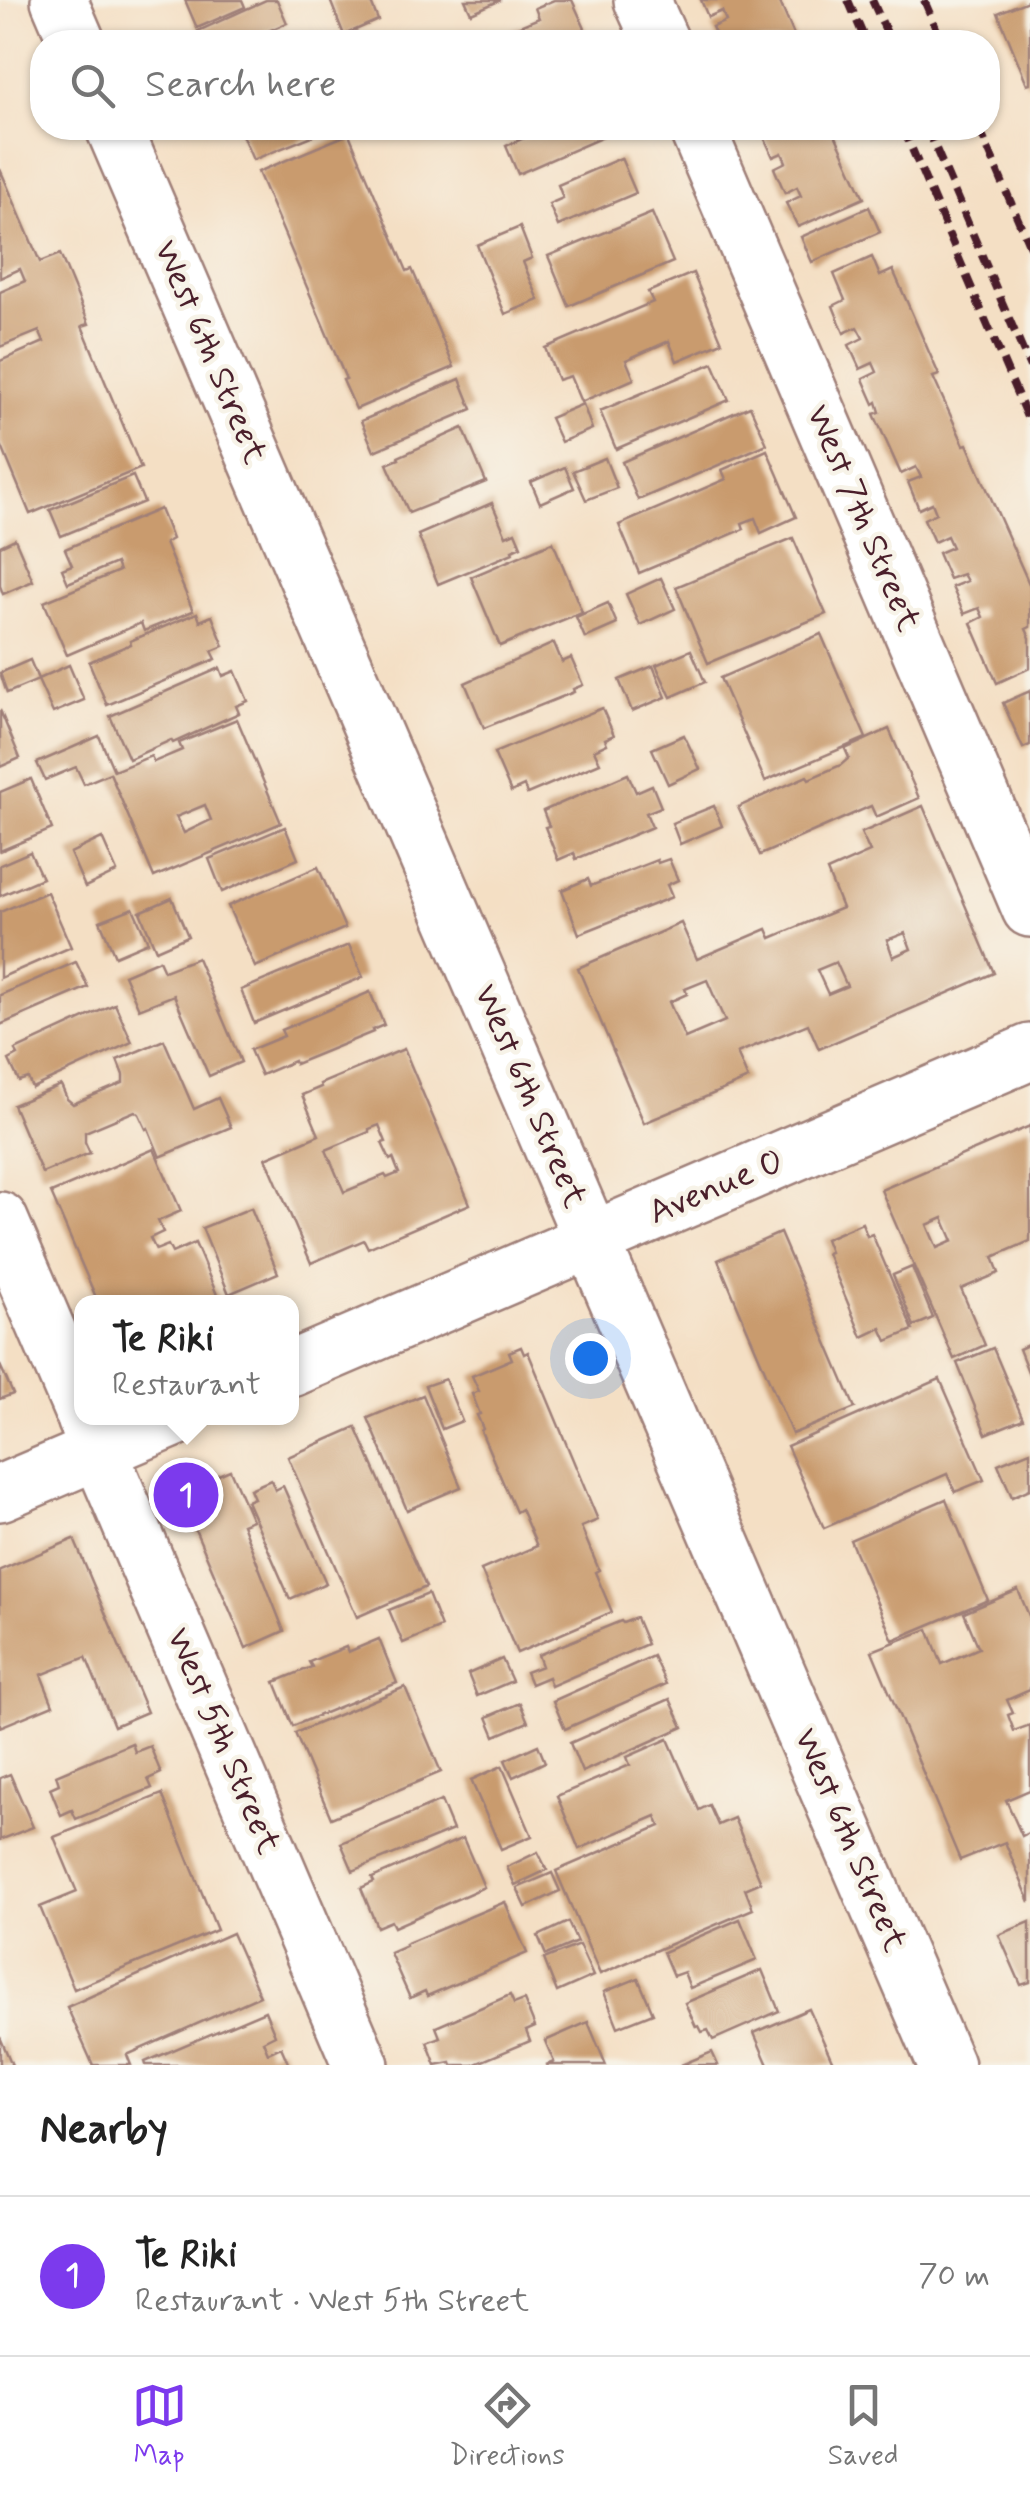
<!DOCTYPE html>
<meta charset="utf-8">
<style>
body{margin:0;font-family:Mynerve,sans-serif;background:#f6f6f6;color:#222}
.you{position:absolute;left:590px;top:1358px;width:35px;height:35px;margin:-25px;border:8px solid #fff;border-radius:50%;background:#1a73e8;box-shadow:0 0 0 15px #1a73e833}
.badge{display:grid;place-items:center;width:65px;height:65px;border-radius:50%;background:#7c3aed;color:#fff;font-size:32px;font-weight:700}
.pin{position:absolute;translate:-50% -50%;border:5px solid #fff;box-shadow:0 2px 10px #0006}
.popup{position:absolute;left:74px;top:1295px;width:225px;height:130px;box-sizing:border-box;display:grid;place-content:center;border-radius:20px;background:#fff;filter:drop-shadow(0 2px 8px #0005);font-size:32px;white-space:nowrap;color:#767676}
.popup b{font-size:38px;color:#222}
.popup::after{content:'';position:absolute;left:50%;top:100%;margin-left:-20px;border:20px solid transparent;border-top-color:#fff}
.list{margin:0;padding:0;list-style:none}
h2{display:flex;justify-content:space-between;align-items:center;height:130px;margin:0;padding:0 40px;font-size:42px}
h2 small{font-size:32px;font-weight:400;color:#767676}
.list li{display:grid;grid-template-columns:65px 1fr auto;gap:30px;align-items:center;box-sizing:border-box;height:160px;padding:0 40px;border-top:2px solid #e0e0e0}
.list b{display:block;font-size:38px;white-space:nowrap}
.list p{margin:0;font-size:32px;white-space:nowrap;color:#767676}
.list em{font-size:32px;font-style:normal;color:#767676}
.icon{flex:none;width:55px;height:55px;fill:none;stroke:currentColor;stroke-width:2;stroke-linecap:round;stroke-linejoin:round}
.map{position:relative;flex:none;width:1030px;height:2065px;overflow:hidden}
.search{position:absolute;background:#fff;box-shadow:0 2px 8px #0004;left:30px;right:30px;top:30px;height:110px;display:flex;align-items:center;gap:25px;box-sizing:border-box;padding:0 35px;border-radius:40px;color:#767676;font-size:38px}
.sheet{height:290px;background:#fff}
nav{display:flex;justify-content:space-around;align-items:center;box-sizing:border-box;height:140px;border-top:2px solid #e0e0e0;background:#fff;font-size:28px;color:#767676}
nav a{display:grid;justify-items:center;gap:5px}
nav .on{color:#7c3aed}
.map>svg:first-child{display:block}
.building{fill:#c99b6e;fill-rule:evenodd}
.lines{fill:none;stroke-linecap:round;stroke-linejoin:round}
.minor-casing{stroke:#9f7f78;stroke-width:60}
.minor{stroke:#fff;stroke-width:55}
.rail{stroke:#4a1f2b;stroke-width:8;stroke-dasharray:15 8;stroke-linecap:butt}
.labels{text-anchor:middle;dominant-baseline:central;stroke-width:9;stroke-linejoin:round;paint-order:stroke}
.street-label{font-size:35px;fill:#4a1f2b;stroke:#f7f3e8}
</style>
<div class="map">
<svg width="1030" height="2065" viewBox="0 0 1030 2065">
<rect width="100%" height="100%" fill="#f7f3e8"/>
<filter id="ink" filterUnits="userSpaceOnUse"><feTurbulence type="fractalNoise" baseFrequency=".01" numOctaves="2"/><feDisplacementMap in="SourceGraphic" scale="20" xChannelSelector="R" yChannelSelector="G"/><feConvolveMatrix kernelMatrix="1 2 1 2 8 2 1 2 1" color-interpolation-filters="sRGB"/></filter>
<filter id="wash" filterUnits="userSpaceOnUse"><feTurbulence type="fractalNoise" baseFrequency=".0048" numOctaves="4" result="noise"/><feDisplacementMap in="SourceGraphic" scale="40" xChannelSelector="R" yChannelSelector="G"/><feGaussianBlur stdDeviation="2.25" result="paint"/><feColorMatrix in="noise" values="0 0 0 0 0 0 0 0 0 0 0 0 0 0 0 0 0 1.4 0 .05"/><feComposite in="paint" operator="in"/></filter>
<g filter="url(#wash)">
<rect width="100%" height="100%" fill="#f4dfc4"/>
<g id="blocks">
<!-- building -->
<g class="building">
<polygon points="185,0 242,0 245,7 197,28"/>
<polygon points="266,0 277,0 287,23 243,42 203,42 198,31"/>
<polygon points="330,0 370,0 378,20 344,35"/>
<polygon points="465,0 501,0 471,13"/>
<polygon points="554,0 572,0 591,42 482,42 539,18 535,8"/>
<polygon points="701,0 779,0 797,42 719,42 712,27 726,21 722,11 708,17"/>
<polygon points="1030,0 1030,83 1027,84 998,13"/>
<polygon points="239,128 332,128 253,160"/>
<polygon points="546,128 615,128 617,131 518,174 506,146"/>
<polygon points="760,128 839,128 833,130 864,198 798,227 786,203 801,196 797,187 785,193 774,168 786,162 782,153 773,157"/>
<polygon points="349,134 407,271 412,269 454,367 356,409 343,380 346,379 258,172"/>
<polygon points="621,158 636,193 558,226 549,204 563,198 558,185"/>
<polygon points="0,169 40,262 60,254 89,324 82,326 141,468 30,514 0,442 0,361 44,342 39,331 0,347 0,292 25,281 20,269 0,278"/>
<polygon points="869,207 880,232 812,262 801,237"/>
<polygon points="652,213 673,262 569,306 548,256"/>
<polygon points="520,227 532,258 523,262 539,300 505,314 477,245"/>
<polygon points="872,257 880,276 893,270 939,375 933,377 964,445 967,444 1030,586 1030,627 1026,629 1030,638 1030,668 997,683 971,623 983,617 979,608 964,614 952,587 967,581 963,574 949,579 938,553 952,547 947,536 934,542 924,519 936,513 932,503 919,509 908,482 921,477 916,467 901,474 874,414 880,412 877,402 874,404 863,379 877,372 873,363 860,369 849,345 863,338 857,327 844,333 833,306 845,300 834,274"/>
<polygon points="693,273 722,342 677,361 669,341 626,360 634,379 581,402 570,376 558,380 545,348 653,302 648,292"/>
<polygon points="713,363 729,400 616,449 600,411"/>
<polygon points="460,379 472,409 374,451 361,421"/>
<polygon points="583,404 592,429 561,442 550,418"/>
<polygon points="750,406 767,444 638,500 622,462"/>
<polygon points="463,428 486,482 409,513 387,464 399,459 398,457"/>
<polygon points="767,450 796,517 761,533 755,518 742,523 744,529 639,573 619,525 726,479 722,470"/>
<polygon points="605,458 617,488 586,500 573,471"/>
<polygon points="565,467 574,488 540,503 531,482"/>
<polygon points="133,476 144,502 61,536 50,510"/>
<polygon points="492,503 506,536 515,532 521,546 512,550 513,553 438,584 418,535"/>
<polygon points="160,509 172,539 165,543 193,611 144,631 141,623 67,655 44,602 119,571 116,563 68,583 62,569 72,565 65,549"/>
<polygon points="793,538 826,614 708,663 676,587"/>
<polygon points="15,539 33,581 3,594 0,586 0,546"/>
<polygon points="553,542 582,612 500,646 471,577"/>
<polygon points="661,578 675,609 640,625 626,594"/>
<polygon points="608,603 617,624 585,638 576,617"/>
<polygon points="197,613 200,621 212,616 224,646 212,651 216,659 107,705 89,662 131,644 130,641"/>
<polygon points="821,634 866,738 765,781 720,678"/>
<polygon points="554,643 562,662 571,658 583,685 573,689 574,692 484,728 465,683"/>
<polygon points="691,650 705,682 671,697 656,665"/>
<polygon points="30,660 38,679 69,665 84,700 53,713 38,680 7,693 0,673"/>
<polygon points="653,666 666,697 632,711 619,680"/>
<polygon points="220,668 223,676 235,671 248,701 236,706 239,713 173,743 171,740 129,759 110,716"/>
<polygon points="1030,691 1030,745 1023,748 1003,703"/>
<polygon points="602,708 614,735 605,739 607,744 594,750 600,763 527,794 524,786 511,792 494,753"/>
<polygon points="0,710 20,758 0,767"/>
<path d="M 237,719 L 281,823 L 154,877 L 110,773 L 84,784 L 76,767 L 45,780 L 37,763 L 99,736 L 114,771 L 151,756 L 154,762 L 182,750 L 179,743 ZM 205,805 L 211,820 L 184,833 L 176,817 Z"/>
<polygon points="889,729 919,798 876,817 871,806 760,855 738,807 807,776 809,779 841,765 849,758 845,749"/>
<polygon points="684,735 700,769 668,784 652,749"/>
<polygon points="628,774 636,792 652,785 661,807 646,813 652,827 576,859 574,853 558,860 545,827 549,826 543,811"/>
<polygon points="31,779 52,829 0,851 0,792"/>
<polygon points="714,806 722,826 680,844 672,823"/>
<path d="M 923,806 L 994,973 L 819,1049 L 808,1024 L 774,1038 L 737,1053 L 748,1079 L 644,1123 L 578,968 L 681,923 L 697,959 L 767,929 L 771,938 L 842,908 L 827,871 L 870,852 L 861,833 ZM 905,933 L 911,949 L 893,957 L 887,940 ZM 836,962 L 847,986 L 828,994 L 817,970 ZM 707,980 L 725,1021 L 685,1038 L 669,1002 L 687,994 L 685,989 Z"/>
<polygon points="285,827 298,859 222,892 209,859"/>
<polygon points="102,838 117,872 85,887 70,853"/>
<polygon points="30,852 42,878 0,896 0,865"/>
<polygon points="669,859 678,880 667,885 672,897 579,934 562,890 588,879 591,886 657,860 658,863"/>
<polygon points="318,867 345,928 255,967 228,906"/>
<polygon points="47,892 71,947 0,978 0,912"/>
<polygon points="172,898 188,936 156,950 140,912"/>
<polygon points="133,908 148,942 115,956 100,921"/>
<polygon points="349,945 363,977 254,1023 241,990"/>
<polygon points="197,958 241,1062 209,1076 174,995 139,1009 124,975 159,960 164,971"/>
<polygon points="76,962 88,987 0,1025 0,995"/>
<polygon points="370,992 384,1025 372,1030 373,1032 295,1064 294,1061 261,1075 250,1050 284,1036 281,1030"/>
<polygon points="115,1004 132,1042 32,1088 28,1078 19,1081 9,1060 18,1055 15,1050"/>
<polygon points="164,1040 194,1109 218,1098 231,1127 160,1157 148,1128 146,1129 139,1114 135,1111 85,1132 85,1142 90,1153 42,1173 13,1105 61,1085 67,1099 73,1104 123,1083 123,1075 117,1060"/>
<path d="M 404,1049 L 470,1204 L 368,1248 L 364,1240 L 311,1263 L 266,1158 L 319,1135 L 302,1095 L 321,1087 L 320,1084 ZM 379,1125 L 386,1142 L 382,1143 L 390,1160 L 393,1158 L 399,1173 L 387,1178 L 385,1175 L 344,1192 L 326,1150 L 369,1132 L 369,1129 Z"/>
<path d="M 1030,1126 L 1030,1241 L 993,1257 L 999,1273 L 961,1289 L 985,1345 L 954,1359 L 881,1190 ZM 943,1218 L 953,1241 L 937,1248 L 927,1225 Z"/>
<polygon points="154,1149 181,1211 158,1221 163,1232 150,1238 156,1250 168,1245 172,1253 195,1243 220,1302 98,1302 51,1193"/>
<polygon points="251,1208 278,1273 229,1294 202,1228"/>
<polygon points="862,1223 867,1236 872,1234 913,1330 887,1341 881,1328 862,1337 827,1253 830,1252 825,1239"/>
<polygon points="780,1233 855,1408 792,1434 718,1260"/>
<polygon points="912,1267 933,1318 914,1326 893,1275"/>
<polygon points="1030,1344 1030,1377 1019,1349"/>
<polygon points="521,1347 524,1354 528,1352 598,1520 581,1527 599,1570 595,1572 612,1612 517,1653 481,1570 537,1546 521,1509 516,1512 495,1464 481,1431 483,1429 477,1415 480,1414 472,1394 479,1391 472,1376 512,1359 509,1352"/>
<polygon points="993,1348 1023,1419 986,1434 957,1363"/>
<polygon points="0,1365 13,1394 0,1399"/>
<polygon points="445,1379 462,1421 442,1429 425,1386"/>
<polygon points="940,1379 984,1480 955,1492 947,1474 824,1528 787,1446"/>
<polygon points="423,1395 461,1487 407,1510 368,1418"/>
<polygon points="356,1427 426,1587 357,1617 288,1457"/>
<polygon points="1030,1451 1030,1489 1012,1497 998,1464"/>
<polygon points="230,1470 252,1520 242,1524 284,1631 246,1648 179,1492"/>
<polygon points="271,1480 275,1490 283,1486 326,1583 290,1599 247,1501 254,1498 250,1489"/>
<polygon points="946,1499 988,1600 893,1640 850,1540"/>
<polygon points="74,1539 147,1712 114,1726 86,1657 41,1675 53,1705 0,1727 0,1570"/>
<polygon points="1018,1590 1030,1618 1030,1690 1007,1700 1013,1713 1008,1715 1014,1731 1030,1725 1030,1790 1006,1800 1022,1836 1030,1832 1030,1902 1005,1842 960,1860 872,1651 928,1629 942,1664 979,1648 964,1613"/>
<polygon points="428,1594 441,1627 403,1643 389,1610"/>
<polygon points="636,1618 647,1644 551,1686 548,1677 531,1684 526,1672 542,1666 538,1655 621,1621 623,1623"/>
<polygon points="379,1639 397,1683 293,1726 275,1682 312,1667 309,1662 346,1647 348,1652"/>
<polygon points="653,1656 666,1684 565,1729 553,1701"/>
<polygon points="502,1659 512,1681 477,1696 468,1674"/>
<polygon points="405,1687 441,1772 331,1818 295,1733"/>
<polygon points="670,1699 683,1727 582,1772 570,1743"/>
<polygon points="520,1703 528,1722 495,1736 487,1717"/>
<polygon points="668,1739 699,1810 709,1805 718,1825 734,1818 761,1882 745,1889 753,1909 600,1974 556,1871 660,1826 656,1816 579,1849 557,1796 630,1765 627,1757"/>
<polygon points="132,1743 135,1752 150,1746 161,1773 148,1779 152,1788 76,1819 72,1810 61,1815 50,1788 59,1784 56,1775"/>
<polygon points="538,1745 545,1762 513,1777 505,1760"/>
<polygon points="502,1766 532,1836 501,1849 471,1780"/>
<polygon points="10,1774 33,1827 0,1840 0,1778"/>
<polygon points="162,1794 217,1930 74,1989 40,1907 77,1892 54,1837"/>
<polygon points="441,1801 453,1830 353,1871 341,1843"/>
<polygon points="463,1838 484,1887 394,1927 391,1921 377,1927 361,1888 374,1882 372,1878"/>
<polygon points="538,1852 547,1870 515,1885 507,1867"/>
<polygon points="552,1873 560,1891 526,1907 517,1888"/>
<polygon points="505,1902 527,1953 427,1996 425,1991 410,1998 390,1953 406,1946 405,1944"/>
<polygon points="740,1919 757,1960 690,1988 684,1972 673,1976 663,1952"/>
<polygon points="568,1922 577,1942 546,1955 538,1936"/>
<polygon points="1030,1922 1030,1982 1021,1985 999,1935"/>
<polygon points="232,1933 260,1996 127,2055 131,2065 93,2065 67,2007"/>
<polygon points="579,1945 593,1976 557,1992 544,1959"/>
<polygon points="762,1970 779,2011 713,2040 708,2030 702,2032 699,2026 696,2027 685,2003"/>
<polygon points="638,1978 653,2013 618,2027 604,1992"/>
<polygon points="510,1995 514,2004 524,2000 535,2027 526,2031 530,2041 473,2065 452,2065 451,2062 436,2065 427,2042 440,2037 436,2027"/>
<polygon points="809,2009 834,2065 768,2065 754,2033"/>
<polygon points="265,2011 275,2035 263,2041 268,2053 281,2047 289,2065 146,2065 145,2062"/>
<polygon points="588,2022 606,2065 546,2065 554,2062 545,2041"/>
<polygon points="0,2037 12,2065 0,2065"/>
<polygon points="712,2052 718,2065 681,2065"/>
</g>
</g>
</g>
<g filter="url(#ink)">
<use href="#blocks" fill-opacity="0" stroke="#9f7f78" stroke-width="2.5"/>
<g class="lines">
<!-- minor casing -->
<g class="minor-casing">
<g id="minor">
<polyline points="59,0 77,42"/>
<polyline points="642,0 661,42"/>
<polyline points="114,128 946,2065"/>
<polyline points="697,128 1030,909"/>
<polyline points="0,1220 81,1409"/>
<polyline points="291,1369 1030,1052"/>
<polyline points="85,1418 361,2065"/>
<polyline points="0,1493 176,1418"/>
</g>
</g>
<!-- minor -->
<use href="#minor" class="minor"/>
<!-- rail -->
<g class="rail">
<polyline points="848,0 866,42"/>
<polyline points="872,0 891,42"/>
<polyline points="924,0 942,42"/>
<polyline points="903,128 1030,424"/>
<polyline points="927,128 1030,367"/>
<polyline points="979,128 1030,247"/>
</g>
</g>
</g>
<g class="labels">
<!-- street labels -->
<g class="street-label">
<text transform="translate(210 352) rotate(67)">West 6th Street</text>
<text transform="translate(863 518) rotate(67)">West 7th Street</text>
<text transform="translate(530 1096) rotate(67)">West 6th Street</text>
<text transform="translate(716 1187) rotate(-23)">Avenue O</text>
<text transform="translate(223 1741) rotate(67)">West 5th Street</text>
<text transform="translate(850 1840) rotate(67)">West 6th Street</text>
</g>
</g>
</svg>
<div class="you"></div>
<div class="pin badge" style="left:186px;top:1495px">1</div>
<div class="popup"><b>Te Riki</b>Restaurant</div>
<div class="search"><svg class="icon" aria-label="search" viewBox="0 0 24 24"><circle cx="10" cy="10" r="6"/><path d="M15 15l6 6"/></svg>Search here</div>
</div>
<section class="sheet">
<h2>Nearby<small></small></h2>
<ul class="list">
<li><span class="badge">1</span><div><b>Te Riki</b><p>Restaurant · West 5th Street</p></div><em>70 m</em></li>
</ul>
</section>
<nav>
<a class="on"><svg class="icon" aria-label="map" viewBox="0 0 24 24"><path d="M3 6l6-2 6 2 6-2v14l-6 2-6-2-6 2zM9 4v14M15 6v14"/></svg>Map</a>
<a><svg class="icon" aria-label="directions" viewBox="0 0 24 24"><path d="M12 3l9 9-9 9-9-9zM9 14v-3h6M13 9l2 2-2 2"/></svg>Directions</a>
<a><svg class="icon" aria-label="saved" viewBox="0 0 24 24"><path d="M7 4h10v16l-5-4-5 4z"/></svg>Saved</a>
</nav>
